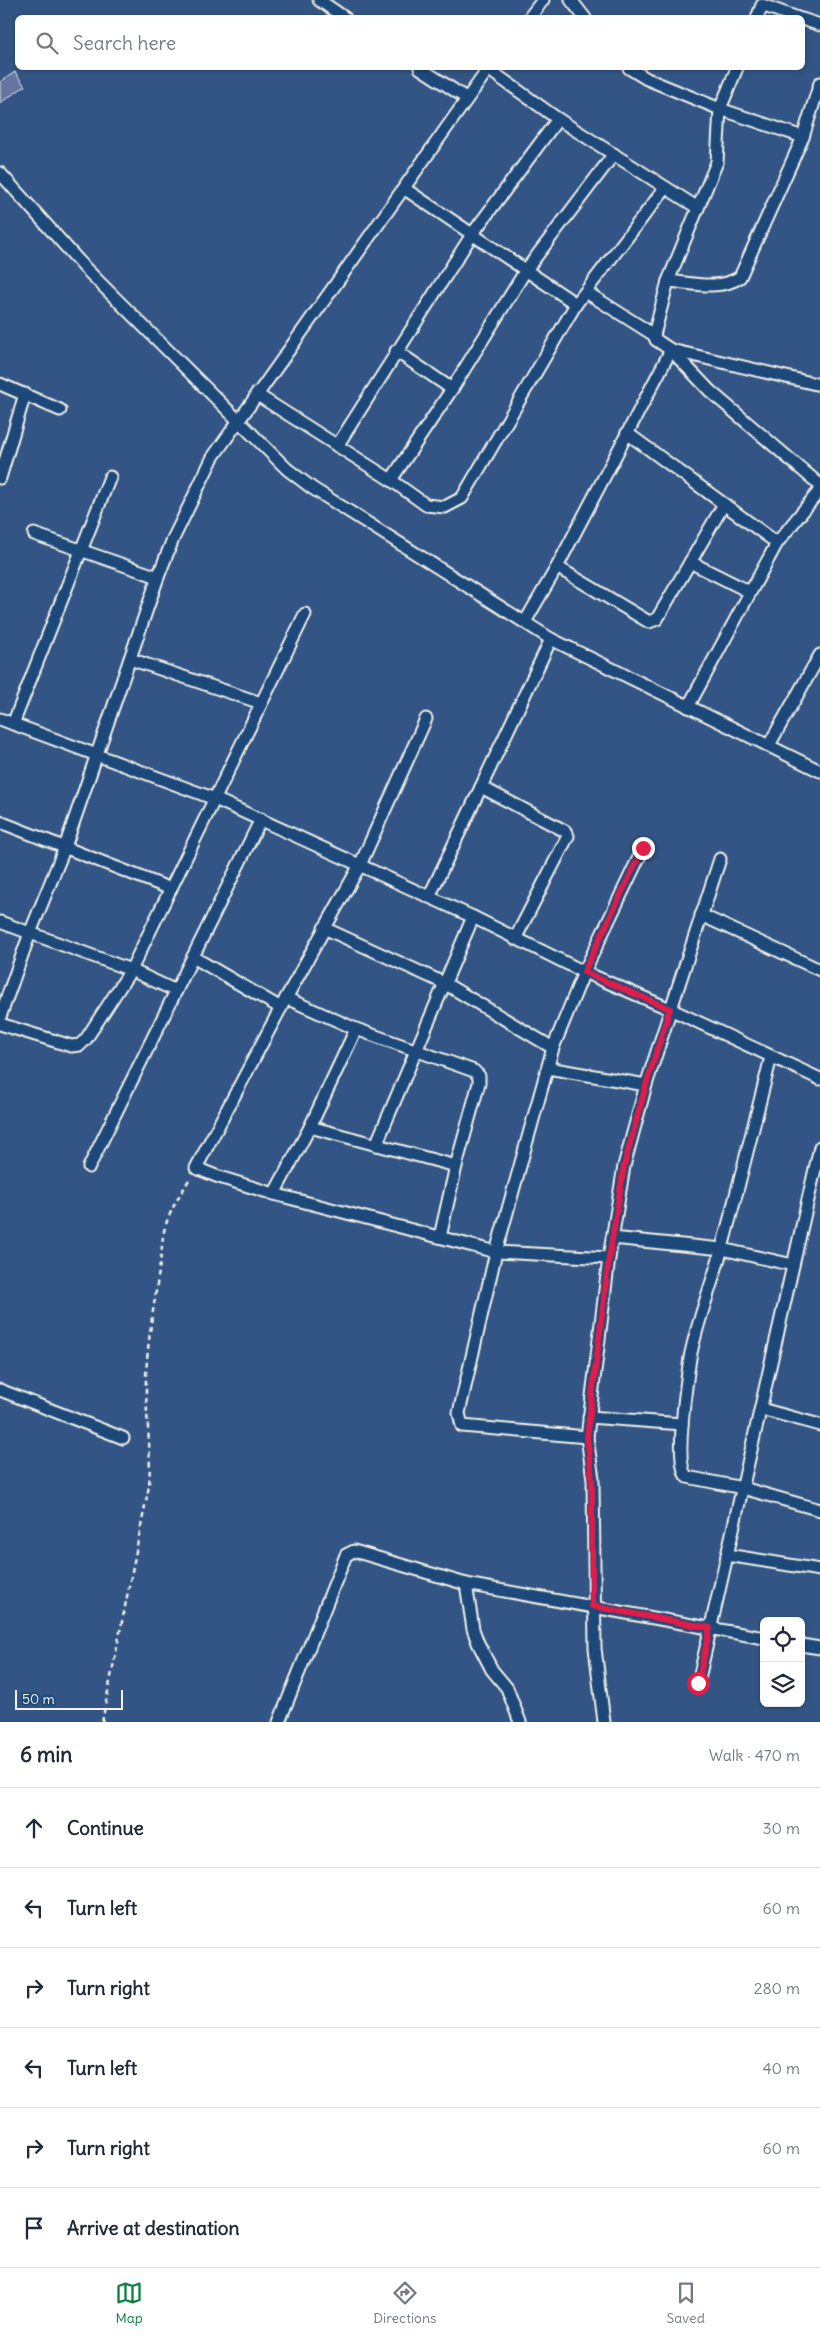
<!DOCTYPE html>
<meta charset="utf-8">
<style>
body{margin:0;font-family:Delius,sans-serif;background:#f6f6f7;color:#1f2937}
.controls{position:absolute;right:15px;bottom:15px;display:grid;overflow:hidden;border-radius:8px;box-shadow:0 1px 4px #0004}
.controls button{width:45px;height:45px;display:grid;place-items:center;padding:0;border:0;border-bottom:1px solid #e0e1e3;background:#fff;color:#1f2937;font:25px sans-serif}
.scale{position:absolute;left:15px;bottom:12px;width:108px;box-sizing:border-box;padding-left:5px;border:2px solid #f4f1e8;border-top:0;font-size:14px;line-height:18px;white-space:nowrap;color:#f4f1e8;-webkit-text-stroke:4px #1f4a7a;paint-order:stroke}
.stop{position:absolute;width:15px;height:15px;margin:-11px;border:4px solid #e11d48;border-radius:50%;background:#fff}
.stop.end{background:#e11d48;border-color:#fff;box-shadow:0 1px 5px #0008}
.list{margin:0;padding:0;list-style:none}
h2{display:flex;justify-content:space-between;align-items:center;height:65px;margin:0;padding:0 20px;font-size:21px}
h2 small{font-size:16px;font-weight:400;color:#747a83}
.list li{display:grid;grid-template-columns:32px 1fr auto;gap:15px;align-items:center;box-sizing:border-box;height:80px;padding:0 20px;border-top:1px solid #e0e1e3}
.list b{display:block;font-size:19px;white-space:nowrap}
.list em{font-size:16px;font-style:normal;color:#747a83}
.icon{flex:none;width:28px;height:28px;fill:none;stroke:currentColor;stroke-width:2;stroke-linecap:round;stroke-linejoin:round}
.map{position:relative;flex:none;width:820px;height:1722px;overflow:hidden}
.search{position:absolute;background:#fff;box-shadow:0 1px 4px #0004;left:15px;right:15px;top:15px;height:55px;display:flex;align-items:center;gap:12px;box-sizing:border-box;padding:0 18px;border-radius:8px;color:#747a83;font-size:19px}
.sheet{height:545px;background:#fff}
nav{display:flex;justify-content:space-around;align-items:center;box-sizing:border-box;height:70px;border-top:1px solid #e0e1e3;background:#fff;font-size:14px;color:#747a83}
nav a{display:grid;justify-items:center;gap:2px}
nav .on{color:#0b8043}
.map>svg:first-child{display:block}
.building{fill:#6575a2;stroke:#f4f1e8}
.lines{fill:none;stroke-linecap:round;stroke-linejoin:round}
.minor-casing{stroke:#f4f1e8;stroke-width:15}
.path{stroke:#f4f1e8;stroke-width:2.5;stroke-dasharray:5 4;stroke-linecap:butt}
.minor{stroke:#1f4a7a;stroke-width:11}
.route{stroke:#e11d48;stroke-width:6}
</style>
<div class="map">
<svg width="820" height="1722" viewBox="0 0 820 1722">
<rect width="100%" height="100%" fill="#325585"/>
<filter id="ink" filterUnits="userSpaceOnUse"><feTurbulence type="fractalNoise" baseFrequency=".02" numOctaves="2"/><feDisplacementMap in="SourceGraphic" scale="10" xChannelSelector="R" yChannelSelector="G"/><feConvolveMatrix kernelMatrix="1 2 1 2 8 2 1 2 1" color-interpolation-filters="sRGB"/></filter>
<g filter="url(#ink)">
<!-- building -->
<polygon class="building" points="15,72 25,86 0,103 0,82"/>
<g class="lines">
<!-- minor casing -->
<g class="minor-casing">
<g id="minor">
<polyline points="319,0 345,18"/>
<polyline points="571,0 585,18"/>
<polyline points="529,18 543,0"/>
<polyline points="757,18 762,5 798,18"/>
<polyline points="802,19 820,25"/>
<polyline points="420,68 466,98"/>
<polyline points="629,68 647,79 720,109 803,137"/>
<polyline points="488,69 558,119 698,208 717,162 720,109 737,68"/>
<polyline points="0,173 85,268 287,469 312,488 551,639 820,771"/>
<polyline points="405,189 576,304"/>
<polyline points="698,208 668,281 654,335 656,340 671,350 710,391 820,485"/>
<path d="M 668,281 C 691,283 720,291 740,277 L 803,137 L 820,83"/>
<polyline points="586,292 654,335"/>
<polyline points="671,350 820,385"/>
<polyline points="396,351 452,389 526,270 614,154"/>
<polyline points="0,384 60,410"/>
<polyline points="256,394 391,480 426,505 445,507 462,498 576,304 665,188"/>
<polyline points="627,433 777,543"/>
<polyline points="337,446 473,233 558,119"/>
<polyline points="0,478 25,394"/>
<polyline points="391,480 452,389"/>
<polyline points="34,534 158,577"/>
<polyline points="690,562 750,592"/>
<polyline points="557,567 649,622 657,619 724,504"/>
<polyline points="525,622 557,567 671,350"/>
<polyline points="130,659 261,703"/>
<polyline points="688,707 777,543 820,490"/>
<polyline points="0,719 215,799 473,917 584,972 670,1009 820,1079"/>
<polyline points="426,719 360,865 286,998 196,1168 216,1176 274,1194 496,1252 609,1258"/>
<polyline points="13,724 110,477"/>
<polyline points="769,745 820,655"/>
<polyline points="0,822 171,889"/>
<polyline points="429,897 481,787"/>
<polyline points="701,915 820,970"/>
<polyline points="0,922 131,970 176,991"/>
<polyline points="324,928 444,983 553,1048"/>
<polyline points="515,939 568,836 565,831 481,787 551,639"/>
<polyline points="193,957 281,1008"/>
<polyline points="286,998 356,1029"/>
<polyline points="0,1017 30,933 65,847 158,577 173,539 213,457 489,68"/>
<polyline points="0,1024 71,1046 80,1045 86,1039 131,970 305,614"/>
<path d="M 771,1057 C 755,1121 739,1185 722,1248 C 712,1285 697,1321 690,1358 C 687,1379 674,1464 687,1477 L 743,1488 L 820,1510"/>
<polyline points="548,1068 646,1085"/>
<polyline points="310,1127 456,1166"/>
<polyline points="376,1145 473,917"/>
<polyline points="89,1167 261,819"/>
<polyline points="274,1194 310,1127 356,1029 474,1071 479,1076 479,1083 456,1166 440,1237"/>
<polyline points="612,1238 722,1249 793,1265"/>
<polyline points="0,1390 123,1438"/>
<polyline points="761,1409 820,1425"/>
<polyline points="589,1417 682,1424"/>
<polyline points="587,1437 462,1426 459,1413 496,1252 553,1048 584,972 643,849"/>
<polyline points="727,1555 820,1570"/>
<polyline points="466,1584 473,1629 478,1643 492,1670 507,1688 520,1722"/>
<polyline points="801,1645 820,1648"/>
<polyline points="698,1683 820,1147"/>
<polyline points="279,1722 346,1555 354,1551 466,1584 764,1638"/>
<polyline points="604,1722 595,1648 593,1479 587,1437 609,1258 624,1166 646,1085 720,859"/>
</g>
</g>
<!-- path -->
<path class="path" d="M 102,1722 L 149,1486 C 152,1449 145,1413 146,1376 C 148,1329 159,1283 163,1236 C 167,1214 179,1197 190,1178"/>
<!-- minor -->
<use href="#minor" class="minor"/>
</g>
</g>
<g class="lines" filter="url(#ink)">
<!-- route -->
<polyline class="route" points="643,848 584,972 670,1009 646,1085 624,1166 609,1258 587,1437 592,1479 592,1606 710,1628 698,1683"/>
</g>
</svg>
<div class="controls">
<button><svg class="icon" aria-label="locate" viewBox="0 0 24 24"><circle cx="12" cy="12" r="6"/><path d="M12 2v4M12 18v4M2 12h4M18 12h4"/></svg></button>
<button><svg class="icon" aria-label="layers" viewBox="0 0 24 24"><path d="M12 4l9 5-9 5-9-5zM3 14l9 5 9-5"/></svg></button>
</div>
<div class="scale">50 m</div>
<div class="stop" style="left:698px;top:1683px"></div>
<div class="stop end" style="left:643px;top:848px"></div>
<div class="search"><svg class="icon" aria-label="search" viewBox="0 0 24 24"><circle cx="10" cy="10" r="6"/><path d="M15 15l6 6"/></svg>Search here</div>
</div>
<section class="sheet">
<h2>6 min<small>Walk · 470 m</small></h2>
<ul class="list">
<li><svg class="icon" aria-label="ahead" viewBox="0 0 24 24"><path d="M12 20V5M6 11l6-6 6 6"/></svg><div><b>Continue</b></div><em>30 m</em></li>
<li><svg class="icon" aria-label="left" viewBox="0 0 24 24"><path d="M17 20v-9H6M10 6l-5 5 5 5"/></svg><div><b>Turn left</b></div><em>60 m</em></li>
<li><svg class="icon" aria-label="right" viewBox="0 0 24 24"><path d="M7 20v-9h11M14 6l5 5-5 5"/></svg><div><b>Turn right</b></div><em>280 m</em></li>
<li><svg class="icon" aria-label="left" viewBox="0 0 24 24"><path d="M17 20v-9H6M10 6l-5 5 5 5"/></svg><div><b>Turn left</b></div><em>40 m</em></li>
<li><svg class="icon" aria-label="right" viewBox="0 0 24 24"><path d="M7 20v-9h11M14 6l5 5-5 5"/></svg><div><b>Turn right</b></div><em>60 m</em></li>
<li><svg class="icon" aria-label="arrive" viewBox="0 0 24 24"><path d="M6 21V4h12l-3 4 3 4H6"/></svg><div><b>Arrive at destination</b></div></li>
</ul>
</section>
<nav>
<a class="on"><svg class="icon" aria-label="map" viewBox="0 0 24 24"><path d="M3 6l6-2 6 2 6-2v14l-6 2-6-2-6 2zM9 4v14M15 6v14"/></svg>Map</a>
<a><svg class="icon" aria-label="directions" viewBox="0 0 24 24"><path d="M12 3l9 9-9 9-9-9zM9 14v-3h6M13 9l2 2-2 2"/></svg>Directions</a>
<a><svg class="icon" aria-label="saved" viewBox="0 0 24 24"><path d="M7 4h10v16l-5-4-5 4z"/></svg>Saved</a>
</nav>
